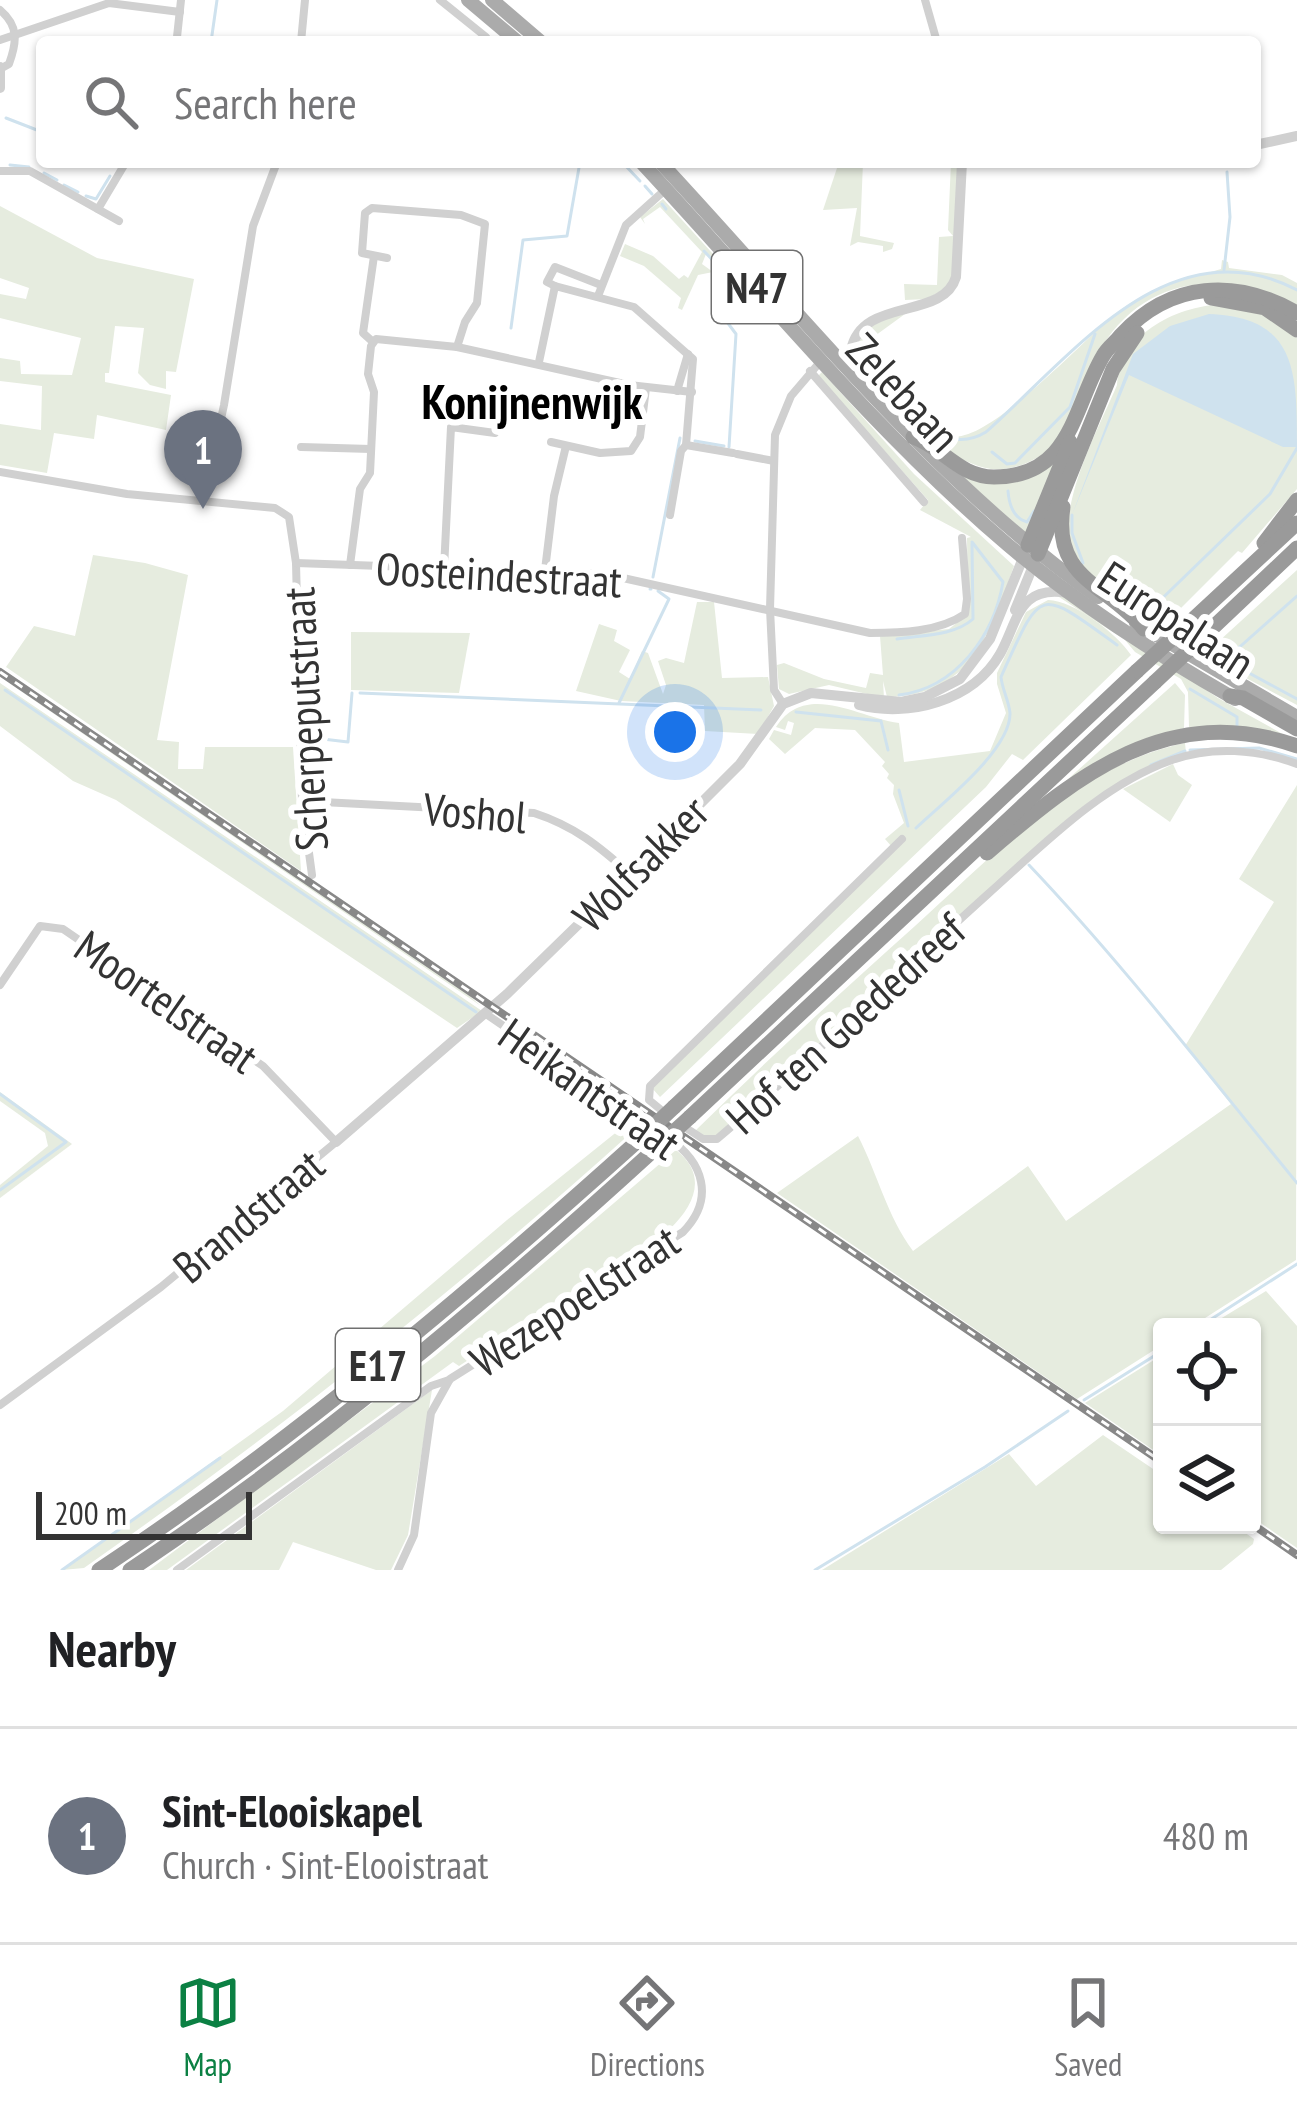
<!DOCTYPE html>
<meta charset="utf-8">
<style>
body{margin:0;font-family:"PT Sans Narrow",sans-serif;background:#f2f2f2;color:#202124}
.controls{position:absolute;right:36px;bottom:36px;display:grid;overflow:hidden;border-radius:12px;box-shadow:0 3px 9px #0004}
.controls button{width:108px;height:108px;display:grid;place-items:center;padding:0;border:0;border-bottom:3px solid #e0e0e0;background:#fff;color:#202124;font:60px sans-serif}
.scale{position:absolute;left:36px;bottom:30px;width:216px;box-sizing:border-box;padding-left:12px;border:6px solid #333;border-top:0;font-size:33px;line-height:42px;white-space:nowrap;color:#333;-webkit-text-stroke:9px #fff;paint-order:stroke}
.you{position:absolute;left:675px;top:732px;width:42px;height:42px;margin:-30px;border:9px solid #fff;border-radius:50%;background:#1a73e8;box-shadow:0 0 0 18px #1a73e833}
.badge{display:grid;place-items:center;width:78px;height:78px;border-radius:50%;background:#0b8043;color:#fff;font-size:39px;font-weight:700}
.pin{position:absolute;translate:-50% -99px;filter:drop-shadow(0 3px 6px #0008)}
.pin::after{content:'';position:absolute;top:63px;width:42px;height:36px;background:inherit;clip-path:polygon(0 0,100% 0,50% 100%)}
.list{margin:0;padding:0;list-style:none}
h2{display:flex;justify-content:space-between;align-items:center;height:156px;margin:0;padding:0 48px;font-size:51px}
h2 small{font-size:39px;font-weight:400;color:#757577}
.list li{display:grid;grid-template-columns:78px 1fr auto;gap:36px;align-items:center;box-sizing:border-box;height:216px;padding:0 48px;border-top:3px solid #e0e0e0}
.list b{display:block;font-size:45px;white-space:nowrap}
.list p{margin:0;font-size:39px;white-space:nowrap;color:#757577}
.list em{font-size:39px;font-style:normal;color:#757577}
.icon{flex:none;width:66px;height:66px;fill:none;stroke:currentColor;stroke-width:2;stroke-linecap:round;stroke-linejoin:round}
.map{position:relative;flex:none;width:1297px;height:1570px;overflow:hidden}
.search{position:absolute;background:#fff;box-shadow:0 3px 9px #0004;left:36px;right:36px;top:36px;height:132px;display:flex;align-items:center;gap:30px;box-sizing:border-box;padding:0 42px;border-radius:12px;color:#757577;font-size:45px}
.sheet{height:372px;background:#fff}
nav{display:flex;justify-content:space-around;align-items:center;box-sizing:border-box;height:168px;border-top:3px solid #e0e0e0;background:#fff;font-size:33px;color:#757577}
nav a{display:grid;justify-items:center;gap:6px}
nav .on{color:#0b8043}
.map>svg:first-child{display:block}
.green{fill:#e6ecdf}
.water{fill:#cfe2ee}
.lines{fill:none;stroke-linecap:round;stroke-linejoin:round}
.stream{stroke:#cfe2ee;stroke-width:3}
.minor{stroke:#d0d0d0;stroke-width:8}
.tertiary{stroke:#d0d0d0;stroke-width:10}
.primary{stroke:#ababab;stroke-width:14}
.motorway{stroke:#9a9a9a;stroke-width:15}
.rail-casing{stroke:#888;stroke-width:8}
.rail{stroke:#fff;stroke-width:3;stroke-dasharray:9;stroke-linecap:butt}
.motorway-bridge{stroke:#9a9a9a;stroke-width:15}
.labels{text-anchor:middle;dominant-baseline:central;stroke-width:12;stroke-linejoin:round;paint-order:stroke}
.shield{fill:#fff;stroke:#707070;stroke-width:3}
.shield-label{font-size:42px;font-weight:bold;fill:#333}
.street-label{font-size:45px;fill:#333;stroke:#fff}
.neighbourhood-label{font-size:48px;font-weight:bold;fill:#000;stroke:#fff}
</style>
<div class="map">
<svg width="1297" height="1570" viewBox="0 0 1297 1570">
<rect width="100%" height="100%" fill="#fff"/>
<!-- green -->
<g class="green">
<polygon points="839,162 863,162 860,236 894,243 892,249 883,252 883,246 858,242 850,246 857,208 823,210"/>
<polygon points="951,162 958,162 953,272 949,286 927,299 905,300 904,284 937,285 939,237 953,236 948,230"/>
<polygon points="663,199 722,264 719,267 706,254 702,264 713,272 698,275 682,310 678,308 681,298 644,266 620,256 625,244 653,256 679,279 684,275 688,278 702,252 660,207 643,219 645,224 640,217"/>
<polygon points="0,206 97,258 194,279 176,372 166,371 166,389 150,385 138,373 144,328 115,326 109,373 105,373 105,382 171,395 166,430 97,415 94,439 54,433 47,473 0,465 0,424 41,430 42,386 0,381 0,358 20,361 21,374 72,375 81,338 0,318 0,294 26,299 29,288 0,278"/>
<path d="M 1222,260 L 1228,262 L 1229,268 L 1282,275 L 1297,283 L 1297,305 C 1225,271 1148,273 1101,348 C 1078,385 1074,443 1029,462 C 994,477 975,467 944,449 C 919,434 868,382 855,355 C 859,329 880,318 905,314 L 872,338 L 867,353 L 861,354 C 878,371 932,431 950,436 C 988,446 1085,337 1118,312 C 1150,287 1184,280 1221,269 Z"/>
<path d="M 1227,304 L 1265,314 L 1297,338 L 1297,489 L 1242,553 L 1238,551 L 1166,623 L 1207,652 L 1297,570 L 1297,705 L 1155,630 L 1128,607 L 1132,599 L 1122,594 L 1117,600 C 1104,587 1086,574 1076,558 C 1049,518 1100,426 1117,385 C 1122,331 1179,305 1227,304 Z"/>
<path d="M 822,372 L 914,474 L 1014,566 C 989,635 972,695 887,697 L 883,681 L 884,698 L 829,685 L 789,694 L 779,689 L 777,665 L 784,663 L 824,679 L 866,688 L 870,673 L 883,675 L 880,636 L 949,629 L 968,614 L 967,538 L 971,537 L 920,510 L 928,500 L 818,376 Z"/>
<polygon points="1057,457 1028,535 951,468 977,479"/>
<polygon points="93,555 145,563 188,575 157,740 179,742 178,769 203,769 205,747 293,747 301,871 6,667 34,626 75,636"/>
<polygon points="1059,597 1067,597 1218,698 1297,742 1219,726 1189,727 1188,692 1181,679 1135,652 1125,640"/>
<path d="M 1048,600 C 1075,601 1116,633 1131,655 L 1023,760 L 1012,754 L 986,787 L 660,1097 L 651,1087 L 892,847 L 885,839 L 904,823 L 893,794 L 894,785 L 887,778 L 889,774 L 882,766 L 885,762 L 855,730 L 815,728 L 785,754 L 769,739 L 774,730 L 791,735 L 794,723 L 788,721 L 785,730 L 776,727 C 806,681 857,717 899,723 L 904,762 L 990,751 L 1006,713 L 997,684 L 997,673 L 1026,612 Z"/>
<polygon points="697,602 714,602 722,678 768,677 774,706 758,734 705,731 704,705 621,701 576,691 599,624 617,630 614,641 630,650 619,672 630,679 642,651 648,653 663,694 666,685 658,661 666,658 684,663"/>
<polygon points="351,632 470,633 459,693 351,690"/>
<polygon points="0,677 464,991 481,1006"/>
<polygon points="0,683 482,1011 457,1028 116,800 73,781 0,726"/>
<polygon points="1175,683 1185,695 1184,728 1155,737 1057,789"/>
<path d="M 1185,743 L 1186,753 L 1089,805 L 716,1138 L 711,1139 L 694,1132 C 764,1063 840,993 915,926 C 995,854 1076,766 1185,743 Z"/>
<polygon points="1173,764 1178,775 1192,785 1170,822 1123,789"/>
<path d="M 1297,785 L 1296,1260 L 1191,1327 L 1162,1327 L 1162,1345 L 1077,1399 L 777,1193 L 858,1136 C 878,1175 887,1216 913,1251 L 1028,1166 L 1066,1221 L 1231,1104 L 1185,1046 L 1274,902 L 1239,879 Z"/>
<polygon points="0,1092 72,1144 0,1198 0,1185 48,1146 45,1133 0,1101"/>
<path d="M 629,1122 L 635,1126 L 632,1132 C 458,1289 275,1434 84,1568 L 62,1570 L 283,1411 L 507,1220 Z"/>
<path d="M 676,1150 C 708,1175 695,1205 670,1229 L 459,1366 L 453,1362 L 167,1570 L 149,1570 L 435,1356 Z"/>
<polygon points="1266,1291 1297,1326 1297,1548 1252,1517 1252,1327 1207,1327"/>
<polygon points="1162,1355 1162,1456 1085,1403"/>
<polygon points="432,1390 408,1535 391,1570 376,1570 293,1542 279,1570 186,1570"/>
<polygon points="1103,1435 1162,1475 1162,1525 1234,1525 1254,1539 1253,1544 1221,1570 822,1570 1009,1454 1036,1486"/>
</g>
<!-- water -->
<path class="water" d="M 1209,314 C 1297,317 1297,372 1297,447 L 1283,447 L 1129,375 L 1072,515 L 1133,354 L 1170,326 Z"/>
<g class="lines">
<!-- stream -->
<g class="stream">
<polyline points="211,42 217,0"/>
<polyline points="6,118 42,132"/>
<polyline points="622,162 640,181"/>
<polyline points="112,164 114,162"/>
<polyline points="10,165 29,167"/>
<polyline points="44,173 57,180"/>
<polyline points="64,185 78,192"/>
<polyline points="645,186 652,194"/>
<polyline points="86,196 96,199 110,176"/>
<polyline points="662,204 666,209"/>
<polyline points="704,251 719,267"/>
<polyline points="1224,270 1230,217 1227,172"/>
<polyline points="726,275 740,291 727,322 736,334 729,447"/>
<polyline points="511,328 523,240 567,236 580,162"/>
<path d="M 876,374 C 905,404 940,460 986,432 C 1072,356 1170,223 1297,290"/>
<polyline points="695,441 724,446"/>
<polyline points="992,452 1007,464 1015,463 1070,407 1095,334"/>
<path d="M 1008,491 C 1009,504 1013,518 1027,522 L 1034,511"/>
<polyline points="1072,515 1072,533 1083,563"/>
<polyline points="653,577 680,438"/>
<polyline points="650,589 651,589"/>
<polyline points="1130,604 1145,615 1270,494 1297,448"/>
<path d="M 897,639 C 922,635 954,636 973,619 L 972,544"/>
<polyline points="1228,662 1225,660 1297,596"/>
<polyline points="1238,667 1297,699"/>
<polyline points="1190,689 1237,717 1237,726"/>
<polyline points="5,690 476,1012"/>
<polyline points="360,693 761,710"/>
<path d="M 899,695 C 956,688 994,636 1003,582 L 972,542"/>
<polyline points="619,703 669,599 658,591"/>
<polyline points="796,712 881,721 888,750"/>
<polyline points="306,737 348,742 352,693"/>
<polyline points="1190,750 1259,748 1297,759"/>
<polyline points="1151,765 1185,751"/>
<polyline points="899,790 908,826"/>
<path d="M 916,828 C 941,804 1011,750 1010,713 C 1009,701 1002,689 1001,677 C 1042,586 1037,587 1117,645"/>
<path d="M 1029,865 C 1124,965 1209,1076 1297,1183"/>
<polyline points="0,1094 66,1142 0,1190"/>
<polyline points="1199,1327 1297,1264"/>
<polyline points="1084,1400 1162,1351"/>
<polyline points="62,1570 220,1458"/>
<polyline points="815,1570 985,1467 1068,1411"/>
</g>
<!-- minor -->
<g class="minor">
<polyline points="440,0 486,37"/>
<polyline points="925,0 937,42"/>
<path d="M 0,10 C 19,26 17,42 9,64 L 0,69"/>
<polyline points="177,37 181,0"/>
<polyline points="0,40 109,3 180,12"/>
<polyline points="301,42 305,0"/>
<polyline points="0,171 30,171 119,221"/>
<polyline points="98,209 126,162"/>
<polyline points="387,258 362,253 365,213 372,208 461,215 485,224 477,303 465,322 457,347"/>
<polyline points="555,286 547,282 555,267 601,285"/>
<polyline points="598,296 626,225 665,190"/>
<polyline points="373,342 363,333 374,256"/>
<polyline points="539,362 555,286 634,307 693,359 686,445 681,451 670,515"/>
<polyline points="810,371 924,502"/>
<polyline points="677,391 688,354"/>
<polyline points="551,442 600,453 631,451 640,437 646,388"/>
<polyline points="686,445 733,453"/>
<polyline points="301,447 371,449"/>
<polyline points="737,454 774,461"/>
<polyline points="0,472 127,494 275,508 289,517 296,563 302,801 312,875"/>
<polyline points="203,501 224,405 253,226 277,162"/>
<path d="M 296,563 L 605,574 L 870,633 C 900,633 939,632 965,614 L 967,599 L 962,538"/>
<polyline points="350,565 360,489 370,473 374,392 368,374 371,346 376,339 457,347 629,385 692,392"/>
<polyline points="444,569 451,427 495,433"/>
<polyline points="545,570 554,496 566,446"/>
<polyline points="783,704 774,690 770,609 775,435 791,396 820,362"/>
<path d="M 303,801 L 534,813 C 574,826 599,846 630,874"/>
<polyline points="0,985 40,926 63,929 263,1066 336,1142 161,1287 0,1405"/>
<polyline points="486,1014 651,1127"/>
<polyline points="666,1114 649,1100 650,1086 902,839"/>
<path d="M 683,1126 L 703,1139 L 717,1139 C 810,1060 898,975 988,894 C 1043,845 1101,785 1172,760 C 1212,746 1257,749 1297,764"/>
<polyline points="177,1570 431,1386 449,1380"/>
<path d="M 398,1570 L 414,1535 L 431,1413 L 450,1379 L 683,1232 C 715,1199 704,1162 668,1138"/>
</g>
<!-- tertiary -->
<g class="tertiary">
<polyline points="0,67 0,88"/>
<polyline points="1255,145 1297,136"/>
<path d="M 923,438 L 860,370 L 851,350 C 862,296 943,321 956,277 L 962,162"/>
<polyline points="1015,610 1035,561"/>
<path d="M 859,705 C 908,718 973,701 1000,654 C 1018,622 1018,584 1068,593"/>
<polyline points="336,1142 507,994 630,874 740,764 783,704 811,693 901,702 925,697 960,679 990,639 1025,553"/>
</g>
<!-- primary -->
<g class="primary">
<polyline points="468,0 518,42"/>
<polyline points="492,0 541,42"/>
<path d="M 641,162 C 761,291 874,431 1008,545 C 1079,605 1156,654 1235,699"/>
<path d="M 660,162 C 798,310 932,480 1098,597"/>
<polyline points="1136,623 1297,717"/>
</g>
<!-- motorway -->
<g class="motorway">
<polyline points="1211,298 1265,308 1297,330"/>
<path d="M 913,437 C 943,447 959,477 994,477 C 1072,477 1073,407 1103,356 C 1108,347 1115,343 1121,335 C 1171,281 1236,278 1297,313"/>
<path d="M 1063,507 C 1052,580 1108,584 1144,629"/>
<polyline points="1264,543 1297,500"/>
<polyline points="1028,545 1070,442"/>
<polyline points="1038,554 1113,369 1137,333"/>
<polyline points="1187,625 1297,523"/>
<polyline points="1204,636 1297,548"/>
<polyline points="1230,696 1243,698 1297,729"/>
<path d="M 987,853 C 1079,774 1169,701 1297,746"/>
<polyline points="674,1107 1137,671"/>
<polyline points="690,1117 1155,682"/>
<path d="M 99,1570 C 292,1442 469,1293 641,1138"/>
<path d="M 130,1570 C 316,1446 491,1299 656,1148"/>
</g>
<!-- rail casing -->
<g class="rail-casing">
<g id="rail">
<polyline points="0,672 1162,1462"/>
<polyline points="1252,1524 1297,1555"/>
</g>
</g>
<!-- rail -->
<use href="#rail" class="rail"/>
<!-- motorway-bridge -->
<g class="motorway-bridge">
<polyline points="1137,671 1187,625"/>
<polyline points="1155,682 1204,636"/>
<polyline points="641,1138 674,1107"/>
<polyline points="656,1148 690,1117"/>
</g>
</g>
<g class="labels">
<!-- shield labels -->
<g class="shield">
<rect x="712" y="251" width="90" height="72" rx="9"/>
<rect x="336" y="1329" width="84" height="72" rx="9"/>
</g>
<g class="shield-label">
<text x="757" y="287">N47</text>
<text x="378" y="1365">E17</text>
</g>
<!-- street labels -->
<g class="street-label">
<text transform="translate(904 392) rotate(47)">Zelebaan</text>
<text transform="translate(499 574) rotate(3)">Oosteindestraat</text>
<text transform="translate(1177 619) rotate(33)">Europalaan</text>
<text transform="translate(304 719) rotate(-93)">Scherpeputstraat</text>
<text transform="translate(475 812) rotate(5)">Voshol</text>
<text transform="translate(640 863) rotate(-45)">Wolfsakker</text>
<text transform="translate(167 1001) rotate(35)">Moortelstraat</text>
<text transform="translate(845 1023) rotate(-42)">Hof ten Goededreef</text>
<text transform="translate(590 1088) rotate(35)">Heikantstraat</text>
<text transform="translate(248 1215) rotate(-40)">Brandstraat</text>
<text transform="translate(574 1300) rotate(-33)">Wezepoelstraat</text>
</g>
<!-- neighbourhood labels -->
<g class="neighbourhood-label">
<text x="532" y="401">Konijnenwijk</text>
</g>
</g>
</svg>
<div class="controls">
<button><svg class="icon" aria-label="locate" viewBox="0 0 24 24"><circle cx="12" cy="12" r="6"/><path d="M12 2v4M12 18v4M2 12h4M18 12h4"/></svg></button>
<button><svg class="icon" aria-label="layers" viewBox="0 0 24 24"><path d="M12 4l9 5-9 5-9-5zM3 14l9 5 9-5"/></svg></button>
</div>
<div class="scale">200 m</div>
<div class="you"></div>
<div class="pin badge" style="left:203px;top:509px;background:#6b7280">1</div>
<div class="search"><svg class="icon" aria-label="search" viewBox="0 0 24 24"><circle cx="10" cy="10" r="6"/><path d="M15 15l6 6"/></svg>Search here</div>
</div>
<section class="sheet">
<h2>Nearby<small></small></h2>
<ul class="list">
<li><span class="badge" style="background:#6b7280">1</span><div><b>Sint-Elooiskapel</b><p>Church · Sint-Elooistraat</p></div><em>480 m</em></li>
</ul>
</section>
<nav>
<a class="on"><svg class="icon" aria-label="map" viewBox="0 0 24 24"><path d="M3 6l6-2 6 2 6-2v14l-6 2-6-2-6 2zM9 4v14M15 6v14"/></svg>Map</a>
<a><svg class="icon" aria-label="directions" viewBox="0 0 24 24"><path d="M12 3l9 9-9 9-9-9zM9 14v-3h6M13 9l2 2-2 2"/></svg>Directions</a>
<a><svg class="icon" aria-label="saved" viewBox="0 0 24 24"><path d="M7 4h10v16l-5-4-5 4z"/></svg>Saved</a>
</nav>
